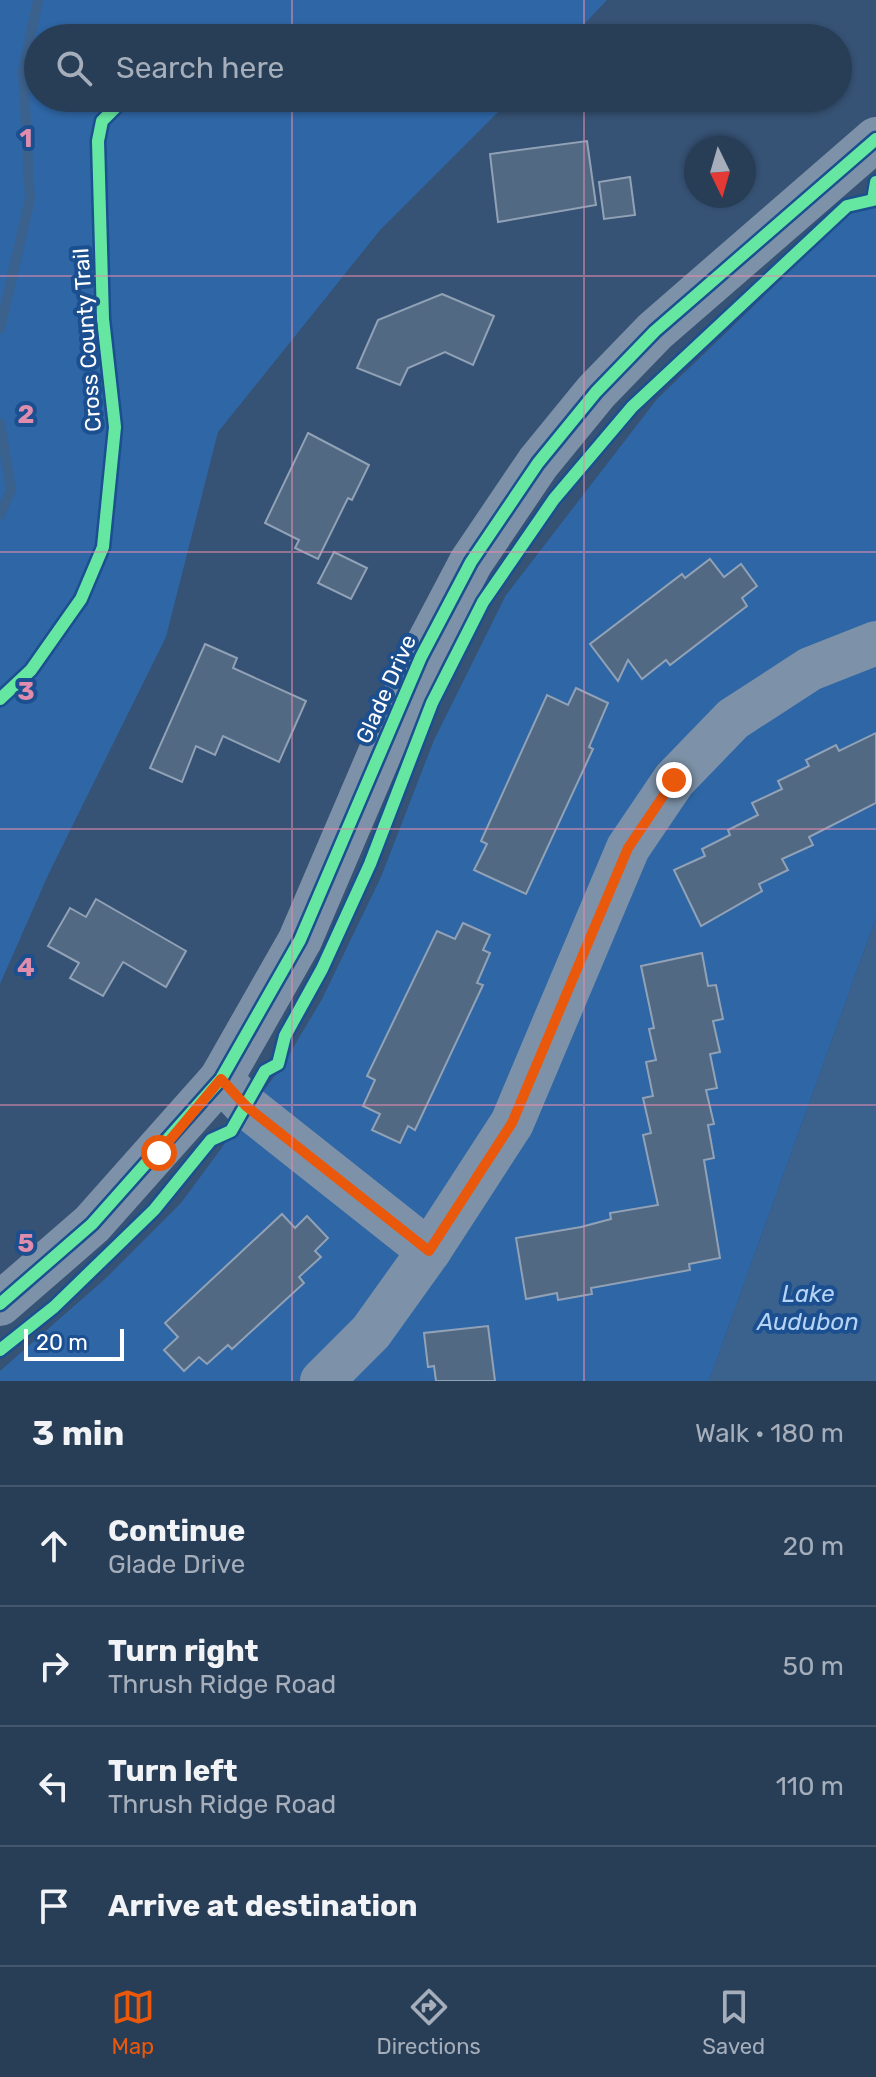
<!DOCTYPE html>
<meta charset="utf-8">
<style>
body{margin:0;font-family:Rubik,sans-serif;background:#30455d;color:#f1f3f6}
.compass{position:absolute;left:684px;top:136px;width:72px;height:72px;border-radius:50%;background:#283e57;box-shadow:0 2px 6px #0004;rotate:175deg}
.scale{position:absolute;left:24px;bottom:20px;width:100px;box-sizing:border-box;padding-left:8px;border:4px solid #fff;border-top:0;font-size:22px;line-height:28px;white-space:nowrap;color:#fff;-webkit-text-stroke:6px #1b4f8f;paint-order:stroke}
.stop{position:absolute;width:24px;height:24px;margin:-18px;border:6px solid #ea580c;border-radius:50%;background:#fff}
.stop.end{background:#ea580c;border-color:#fff;box-shadow:0 2px 8px #0008}
.list{margin:0;padding:0;list-style:none}
h2{display:flex;justify-content:space-between;align-items:center;height:104px;margin:0;padding:0 32px;font-size:34px}
h2 small{font-size:26px;font-weight:400;color:#a5aeba}
.list li{display:grid;grid-template-columns:52px 1fr auto;gap:24px;align-items:center;box-sizing:border-box;height:120px;padding:0 32px;border-top:2px solid #44576d}
.list b{display:block;font-size:30px;white-space:nowrap}
.list p{margin:0;font-size:26px;white-space:nowrap;color:#a5aeba}
.list em{font-size:26px;font-style:normal;color:#a5aeba}
.icon{flex:none;width:44px;height:44px;fill:none;stroke:currentColor;stroke-width:2;stroke-linecap:round;stroke-linejoin:round}
.map{position:relative;flex:none;width:876px;height:1381px;overflow:hidden}
.search{position:absolute;background:#283e57;box-shadow:0 2px 6px #0004;left:24px;right:24px;top:24px;height:88px;display:flex;align-items:center;gap:20px;box-sizing:border-box;padding:0 28px;border-radius:44px;color:#a5aeba;font-size:30px}
.sheet{height:584px;background:#283e57}
nav{display:flex;justify-content:space-around;align-items:center;box-sizing:border-box;height:112px;border-top:2px solid #44576d;background:#283e57;font-size:22px;color:#a5aeba}
nav a{display:grid;justify-items:center;gap:4px}
nav .on{color:#ea580c}
.map>svg:first-child{display:block}
.green{fill:#2f66a5}
.water{fill:#3b618d}
.lines{fill:none;stroke-linecap:round;stroke-linejoin:round}
.stream{stroke:#3b618d;stroke-width:10}
.building{fill:#526984;stroke:#92a2b6;stroke-width:2}
.minor{stroke:#7d92a8;stroke-width:44}
.cycleway-casing{stroke:#1b4f8f;stroke-width:17}
.cycleway{stroke:#66e7a1;stroke-width:12}
.route{stroke:#ea580c;stroke-width:10}
.grid{fill:none;stroke:#e08cad;stroke-width:2;stroke-opacity:0.55}
.labels{text-anchor:middle;dominant-baseline:central;stroke-width:8;stroke-linejoin:round;paint-order:stroke}
.street-label{font-size:22px;fill:#fff;stroke:#1b4f8f}
.water-label{font-size:24px;font-style:italic;fill:#b5d3f5;stroke:#1b4f8f}
.grid-label{font-size:26px;text-anchor:middle;font-weight:bold;fill:#e08cad;stroke:#1b4f8f;stroke-width:8;stroke-linejoin:round;paint-order:stroke}
</style>
<div class="map">
<svg width="876" height="1381" viewBox="0 0 876 1381">
<rect width="100%" height="100%" fill="#365274"/>
<!-- green -->
<g class="green">
<polygon points="0,0 607,0 571,38 38,38 38,98 512,98 381,229 218,432 166,637 49,873 0,984"/>
<polygon points="876,188 876,918 709,1381 0,1381 0,1371 106,1278 181,1203 284,1063 322,999 381,877 434,740 506,595 657,399"/>
</g>
<!-- water -->
<polygon class="water" points="876,918 876,1381 709,1381"/>
<g class="lines">
<!-- stream -->
<g class="stream">
<polyline points="0,329 30,199 23,71 38,0"/>
<polyline points="0,423 11,490 0,515"/>
</g>
</g>
<!-- building -->
<g class="building">
<polygon points="587,141 596,205 498,222 490,154"/>
<polygon points="630,177 635,215 604,219 599,182"/>
<polygon points="442,294 494,316 473,365 445,352 408,368 400,385 357,368 378,320"/>
<polygon points="308,433 369,465 352,500 348,498 318,559 295,548 299,540 265,523"/>
<polygon points="334,552 367,568 351,599 318,583"/>
<polygon points="710,559 724,577 741,564 757,586 742,598 747,606 670,665 666,660 642,679 628,660 618,681 590,644 682,574 685,578"/>
<polygon points="205,644 237,658 233,668 306,701 279,762 223,736 215,755 196,746 182,782 150,768"/>
<polygon points="576,688 608,703 589,747 593,749 526,894 474,870 487,844 481,841 547,695 568,705"/>
<polygon points="876,733 876,803 809,837 813,845 782,859 788,870 759,884 762,891 701,926 674,870 705,856 702,849 730,835 728,830 758,815 752,803 782,789 778,781 809,766 806,760 836,745 839,751"/>
<polygon points="96,899 186,951 166,987 123,962 103,996 70,978 79,963 48,946 70,908 86,917"/>
<polygon points="463,923 490,935 483,950 490,953 477,983 483,985 415,1130 408,1126 400,1143 372,1130 380,1114 363,1106 375,1080 367,1076 437,931 455,939"/>
<polygon points="702,953 708,986 716,985 723,1019 713,1021 720,1052 710,1054 717,1088 706,1090 714,1124 708,1125 714,1158 704,1160 720,1258 689,1264 690,1270 591,1288 592,1294 558,1300 557,1293 526,1299 516,1238 581,1227 611,1219 610,1213 658,1205 643,1135 651,1133 643,1098 653,1096 646,1062 656,1060 649,1029 654,1028 641,966"/>
<polygon points="282,1214 295,1228 307,1216 328,1238 315,1251 321,1257 299,1277 304,1283 232,1349 228,1345 207,1364 199,1357 184,1371 164,1350 178,1337 165,1323"/>
<polygon points="488,1326 495,1381 436,1381 434,1366 428,1367 424,1333"/>
</g>
<g class="lines">
<!-- minor -->
<g class="minor">
<polyline points="221,1079 246,1106 429,1251 512,1123 628,848 674,780 733,719 810,669 876,643"/>
<polyline points="0,1304 92,1224 221,1079 300,940 421,657 471,562 538,463 596,392 655,331 876,139"/>
<polyline points="322,1381 371,1332 429,1251"/>
</g>
<!-- cycleway casing -->
<g class="cycleway-casing">
<g id="cycleway">
<polyline points="0,699 31,670 81,599 103,547 115,427 103,319 98,141 102,121 125,98"/>
<polyline points="0,1304 92,1224 221,1079 300,940 421,657 471,562 538,463 596,392 655,331 876,139"/>
<polyline points="0,1350 54,1307 154,1210 211,1140 231,1131 265,1071 278,1064 285,1036 322,969 370,864 432,703 483,602 554,499 632,407 847,206 873,200 876,182"/>
</g>
</g>
<!-- cycleway -->
<use href="#cycleway" class="cycleway"/>
</g>
<g class="lines">
<!-- route -->
<polyline class="route" points="159,1153 221,1079 246,1106 429,1251 512,1123 628,848 674,780"/>
</g>
<!-- grid -->
<path class="grid" d="M 292,0 L 292,38M 584,0 L 584,38M 292,98 L 292,1381M 584,98 L 584,1381M 0,276 L 876,276M 0,552 L 876,552M 0,829 L 876,829M 0,1105 L 876,1105"/>
<g class="labels">
<!-- street labels -->
<g class="street-label">
<text transform="translate(87 340) rotate(-94)">Cross County Trail</text>
<text transform="translate(386 689) rotate(-66)">Glade Drive</text>
</g>
<!-- water labels -->
<g class="water-label">
<text x="808" y="1294">Lake<tspan x="808" dy="28">Audubon</tspan></text>
</g>
</g>
<g class="grid-label">
<text x="26" y="147">1</text>
<text x="26" y="423">2</text>
<text x="26" y="700">3</text>
<text x="26" y="976">4</text>
<text x="26" y="1252">5</text>
</g>
</svg>
<svg class="compass" viewBox="-18 -18 36 36"><path d="M0-13l5 13h-10z" fill="#e53935"/><path d="M0 13l5-13h-10z" fill="#a5aeba"/></svg>
<div class="scale">20 m</div>
<div class="stop" style="left:159px;top:1153px"></div>
<div class="stop end" style="left:674px;top:780px"></div>
<div class="search"><svg class="icon" aria-label="search" viewBox="0 0 24 24"><circle cx="10" cy="10" r="6"/><path d="M15 15l6 6"/></svg>Search here</div>
</div>
<section class="sheet">
<h2>3 min<small>Walk · 180 m</small></h2>
<ul class="list">
<li><svg class="icon" aria-label="ahead" viewBox="0 0 24 24"><path d="M12 20V5M6 11l6-6 6 6"/></svg><div><b>Continue</b><p>Glade Drive</p></div><em>20 m</em></li>
<li><svg class="icon" aria-label="right" viewBox="0 0 24 24"><path d="M7 20v-9h11M14 6l5 5-5 5"/></svg><div><b>Turn right</b><p>Thrush Ridge Road</p></div><em>50 m</em></li>
<li><svg class="icon" aria-label="left" viewBox="0 0 24 24"><path d="M17 20v-9H6M10 6l-5 5 5 5"/></svg><div><b>Turn left</b><p>Thrush Ridge Road</p></div><em>110 m</em></li>
<li><svg class="icon" aria-label="arrive" viewBox="0 0 24 24"><path d="M6 21V4h12l-3 4 3 4H6"/></svg><div><b>Arrive at destination</b></div></li>
</ul>
</section>
<nav>
<a class="on"><svg class="icon" aria-label="map" viewBox="0 0 24 24"><path d="M3 6l6-2 6 2 6-2v14l-6 2-6-2-6 2zM9 4v14M15 6v14"/></svg>Map</a>
<a><svg class="icon" aria-label="directions" viewBox="0 0 24 24"><path d="M12 3l9 9-9 9-9-9zM9 14v-3h6M13 9l2 2-2 2"/></svg>Directions</a>
<a><svg class="icon" aria-label="saved" viewBox="0 0 24 24"><path d="M7 4h10v16l-5-4-5 4z"/></svg>Saved</a>
</nav>
